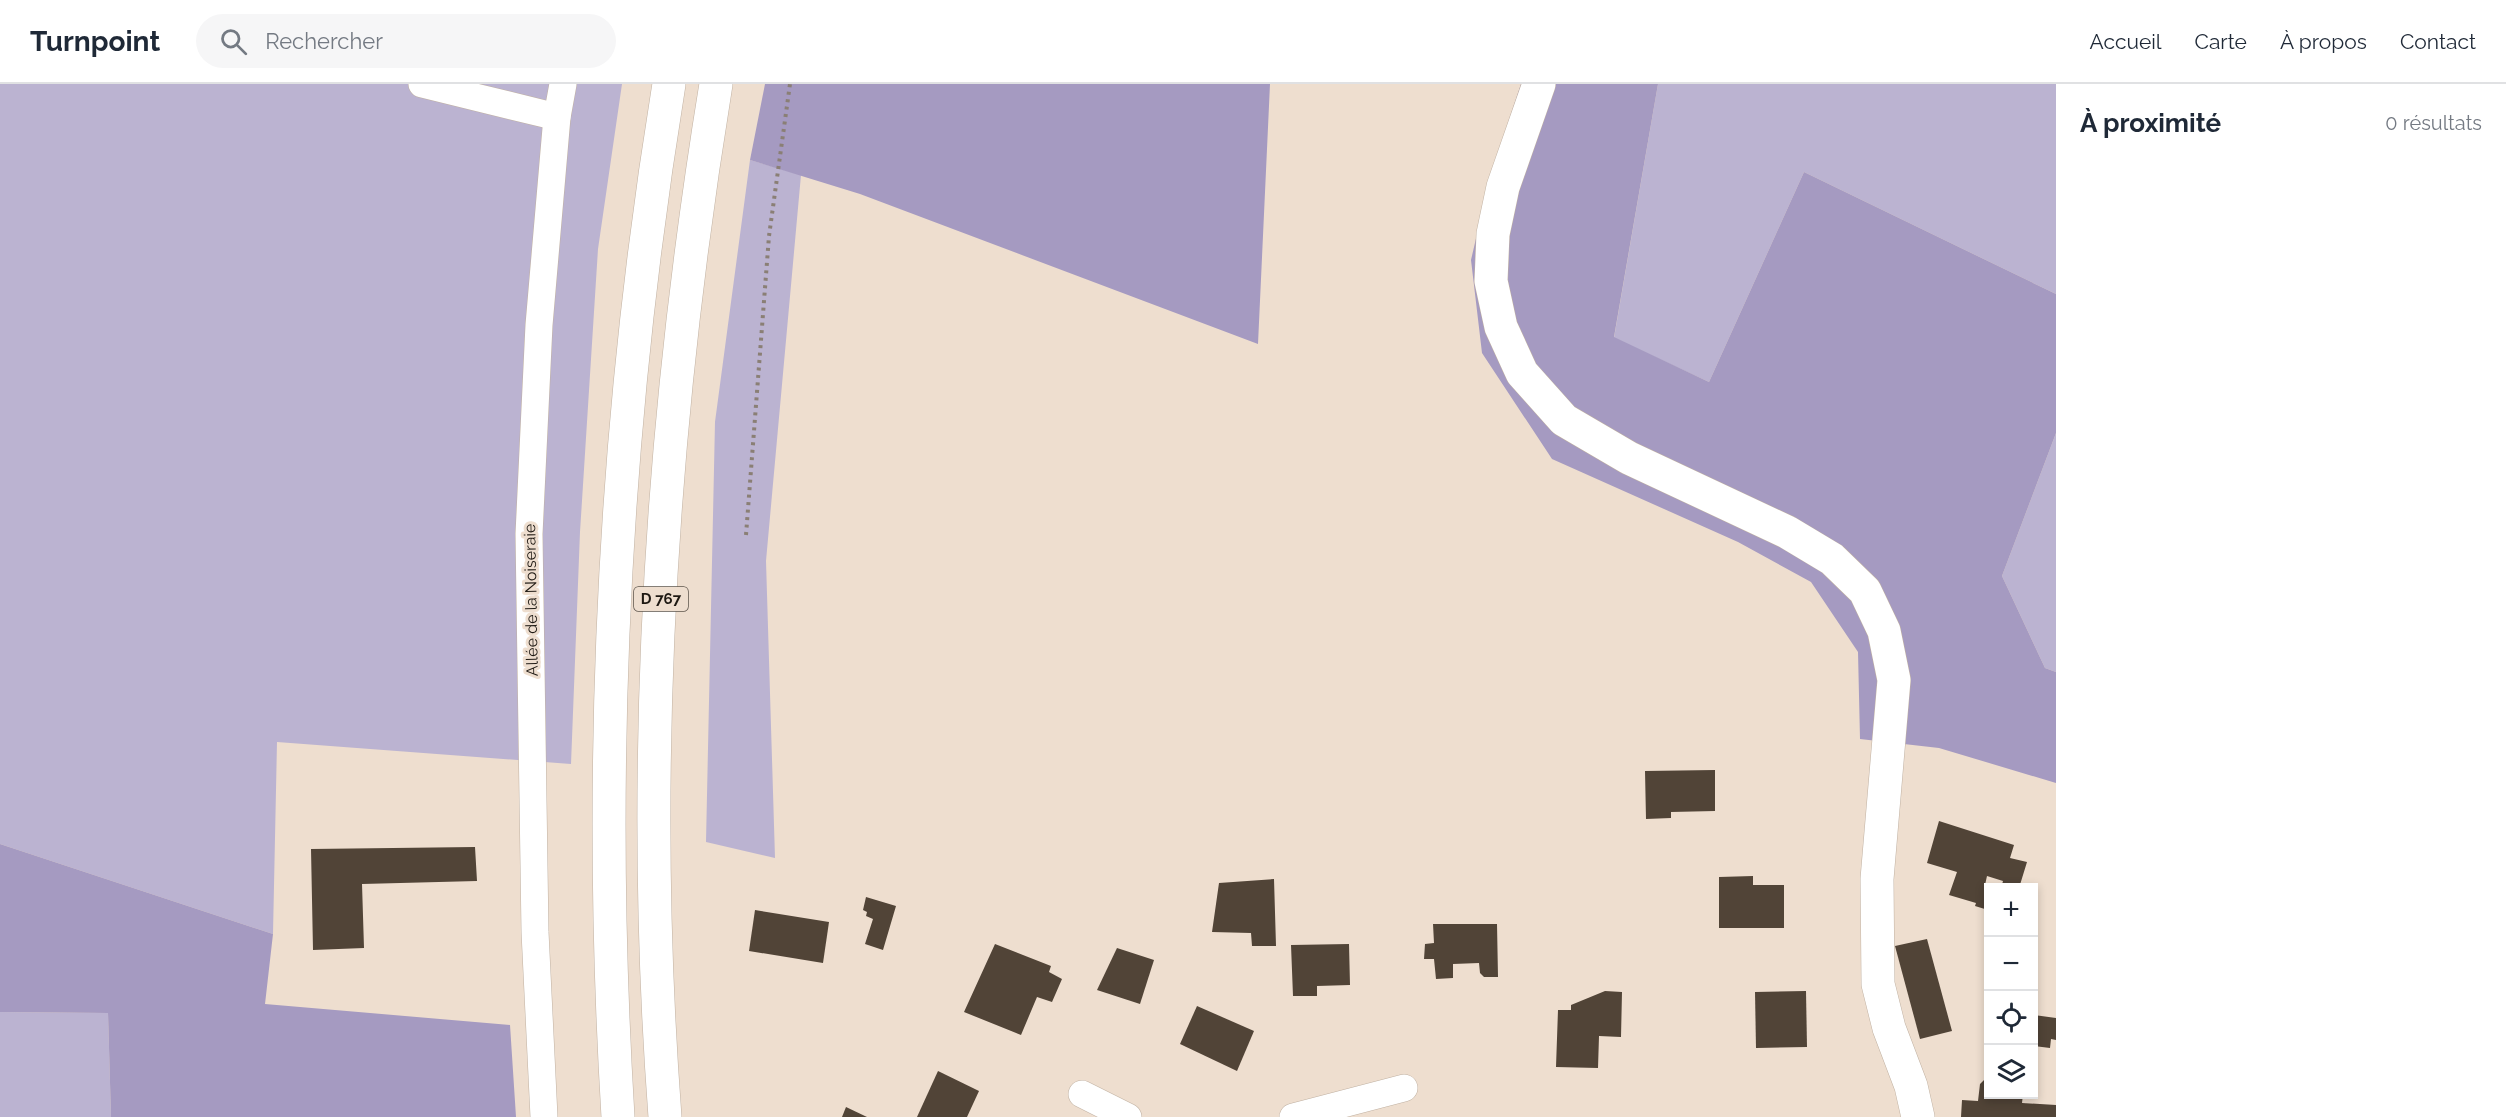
<!DOCTYPE html>
<html lang="fr">
<meta charset="utf-8">
<style>
body{margin:0;font-family:Raleway,sans-serif;background:#f6f6f7;color:#1f2937}
.controls{position:absolute;right:18px;bottom:18px;display:grid;overflow:hidden;border-radius:0px;box-shadow:0 3px 9px #0003}
.controls button{width:54px;height:54px;display:grid;place-items:center;padding:0;border:0;border-bottom:2px solid #e0e1e3;background:#fff;color:#1f2937;font:30px sans-serif}
.list{margin:0;padding:0;list-style:none}
h2{display:flex;justify-content:space-between;align-items:center;height:78px;margin:0;padding:0 24px;font-size:26px}
h2 small{font-size:20px;font-weight:400;color:#747a83}
.icon{flex:none;width:33px;height:33px;fill:none;stroke:currentColor;stroke-width:2;stroke-linecap:round;stroke-linejoin:round}
.map{position:relative;flex:none;width:2056px;height:1033px;overflow:hidden}
header{display:flex;align-items:center;gap:36px;box-sizing:border-box;height:84px;padding:0 30px;background:#fff;border-bottom:2px solid #e0e1e3}
header strong{font-size:28px}
nav{display:flex;gap:33px;margin-inline-start:auto;font-size:21px}
.search{width:420px;height:54px;background:#f6f6f7;display:flex;align-items:center;gap:15px;box-sizing:border-box;padding:0 21px;border-radius:33px;color:#747a83;font-size:22px}
main{display:flex}
aside{flex:1;background:#fff}
.map>svg:first-child{display:block}
.green{fill:#bbb3d1}
.forest{fill:#a59ac1}
.building{fill:#514437}
.lines{fill:none;stroke-linecap:round;stroke-linejoin:round}
.street-casing{stroke:#c0b1a2;stroke-width:28}
.secondary-casing{stroke:#c0b1a2;stroke-width:34}
.highway-casing{stroke:#c0b1a2;stroke-width:34}
.path{stroke:#8a7f75;stroke-width:4;stroke-dasharray:3 4.5;stroke-linecap:butt}
.street{stroke:#fff;stroke-width:27}
.secondary{stroke:#fff;stroke-width:33}
.highway{stroke:#fff;stroke-width:33}
.labels{text-anchor:middle;dominant-baseline:central;stroke-width:6;stroke-linejoin:round;paint-order:stroke}
.shield{fill:#eedecf;stroke:#5c544b;stroke-width:1.5}
.shield-label{font-size:15px;font-weight:bold;fill:#1e1913}
.street-label{font-size:16px;fill:#1e1913;stroke:#eedecf}
</style>
<header>
<strong>Turnpoint</strong>
<div class="search"><svg class="icon" aria-label="search" viewBox="0 0 24 24"><circle cx="10" cy="10" r="6"/><path d="M15 15l6 6"/></svg>Rechercher</div>
<nav><a>Accueil</a><a>Carte</a><a>À propos</a><a>Contact</a></nav>
</header>
<main>
<div class="map">
<svg width="2056" height="1033" viewBox="0 0 2056 1033">
<rect width="100%" height="100%" fill="#eedecf"/>
<!-- green -->
<g class="green">
<polygon points="0,0 622,0 598,165 580,448 571,680 277,658 273,850 0,760"/>
<polygon points="1658,0 2056,0 2056,210 1804,88 1709,298 1614,254"/>
<polygon points="750,76 801,91 766,477 775,774 706,758 715,338"/>
<polygon points="2056,349 2056,588 2045,584 2002,492"/>
<polygon points="0,928 108,929 111,1033 0,1033"/>
</g>
<!-- forest -->
<g class="forest">
<polygon points="765,0 1270,0 1258,260 860,110 750,76"/>
<polygon points="1521,0 1658,0 1614,253 1709,298 1804,88 2056,210 2056,349 2002,492 2045,584 2056,588 2056,699 1939,664 1860,655 1858,568 1811,498 1738,458 1552,375 1482,269 1471,176 1491,90"/>
<polygon points="0,760 273,850 265,920 510,941 516,1033 111,1033 108,929 0,928"/>
</g>
<!-- building -->
<g class="building">
<polygon points="1715,686 1715,727 1671,728 1671,734 1646,735 1645,687"/>
<polygon points="1939,737 2014,761 2010,774 2027,778 2019,804 2001,804 2003,797 1987,792 1985,801 1988,806 1988,826 1975,822 1976,819 1949,811 1957,788 1927,779"/>
<polygon points="475,763 477,797 362,800 364,864 313,866 311,765"/>
<polygon points="1753,792 1753,801 1784,801 1784,844 1719,844 1719,793"/>
<polygon points="1274,795 1276,862 1252,862 1251,849 1212,848 1219,799"/>
<polygon points="866,813 896,822 883,866 865,860 873,835 866,832 867,828 863,826"/>
<polygon points="755,826 829,838 823,879 749,867"/>
<polygon points="1433,840 1497,840 1498,893 1484,893 1480,889 1479,879 1453,880 1453,894 1436,895 1434,875 1424,875 1425,860 1434,859"/>
<polygon points="1927,855 1952,947 1920,955 1895,862"/>
<polygon points="995,860 1051,882 1049,888 1062,895 1052,918 1037,913 1021,951 964,928"/>
<polygon points="1349,860 1350,901 1317,902 1317,912 1293,912 1291,861"/>
<polygon points="1117,864 1154,876 1140,920 1097,906"/>
<polygon points="1605,907 1622,908 1621,953 1599,952 1598,984 1556,983 1558,926 1571,926 1571,921"/>
<polygon points="1806,907 1807,963 1756,964 1755,908"/>
<polygon points="1197,922 1254,947 1237,987 1180,960"/>
<polygon points="2034,931 2056,934 2056,956 2051,955 2050,964 2034,962"/>
<polygon points="938,987 979,1007 967,1033 917,1033"/>
<polygon points="1985,995 1988,996 1988,1010 2023,1010 2022,1019 2056,1021 2056,1033 1961,1033 1962,1016 1978,1017 1980,1000"/>
<polygon points="846,1023 867,1033 842,1033"/>
</g>
<g class="lines">
<!-- street casing -->
<g class="street-casing">
<g id="street">
<polyline points="422,0 557,33"/>
<polyline points="1082,1010 1128,1033"/>
<polyline points="544,1033 535,848 529,450 539,241 557,33 563,0"/>
<polyline points="1293,1033 1404,1004"/>
</g>
</g>
<!-- secondary casing -->
<g class="secondary-casing">
<polyline id="secondary" points="1539,0 1503,103 1493,150 1491,197 1501,243 1522,289 1564,336 1629,374 1787,448 1832,475 1865,507 1884,547 1894,596 1877,795 1878,900 1889,944 1911,1002 1918,1033"/>
</g>
<!-- highway casing -->
<g class="highway-casing">
<g id="highway">
<path d="M 618,1033 C 597,688 613,341 669,0"/>
<path d="M 665,1033 C 639,689 660,341 716,0"/>
</g>
</g>
<!-- path -->
<polyline class="path" points="746,451 769,152 790,0"/>
<!-- street -->
<use href="#street" class="street"/>
<!-- secondary -->
<use href="#secondary" class="secondary"/>
<!-- highway -->
<use href="#highway" class="highway"/>
</g>
<g class="labels">
<!-- shield labels -->
<rect class="shield" x="634" y="503" width="54" height="24" rx="4.5"/>
<g class="shield-label">
<text x="661" y="515">D 767</text>
</g>
<!-- street labels -->
<g class="street-label">
<text transform="translate(531 516) rotate(-91)">Allée de la Noiseraie</text>
</g>
</g>
</svg>
<div class="controls">
<button>+</button>
<button>−</button>
<button><svg class="icon" aria-label="locate" viewBox="0 0 24 24"><circle cx="12" cy="12" r="6"/><path d="M12 2v4M12 18v4M2 12h4M18 12h4"/></svg></button>
<button><svg class="icon" aria-label="layers" viewBox="0 0 24 24"><path d="M12 4l9 5-9 5-9-5zM3 14l9 5 9-5"/></svg></button>
</div>
</div>
<aside>
<h2>À proximité<small>0 résultats</small></h2>
<ul class="list">
</ul>
</aside>
</main>
